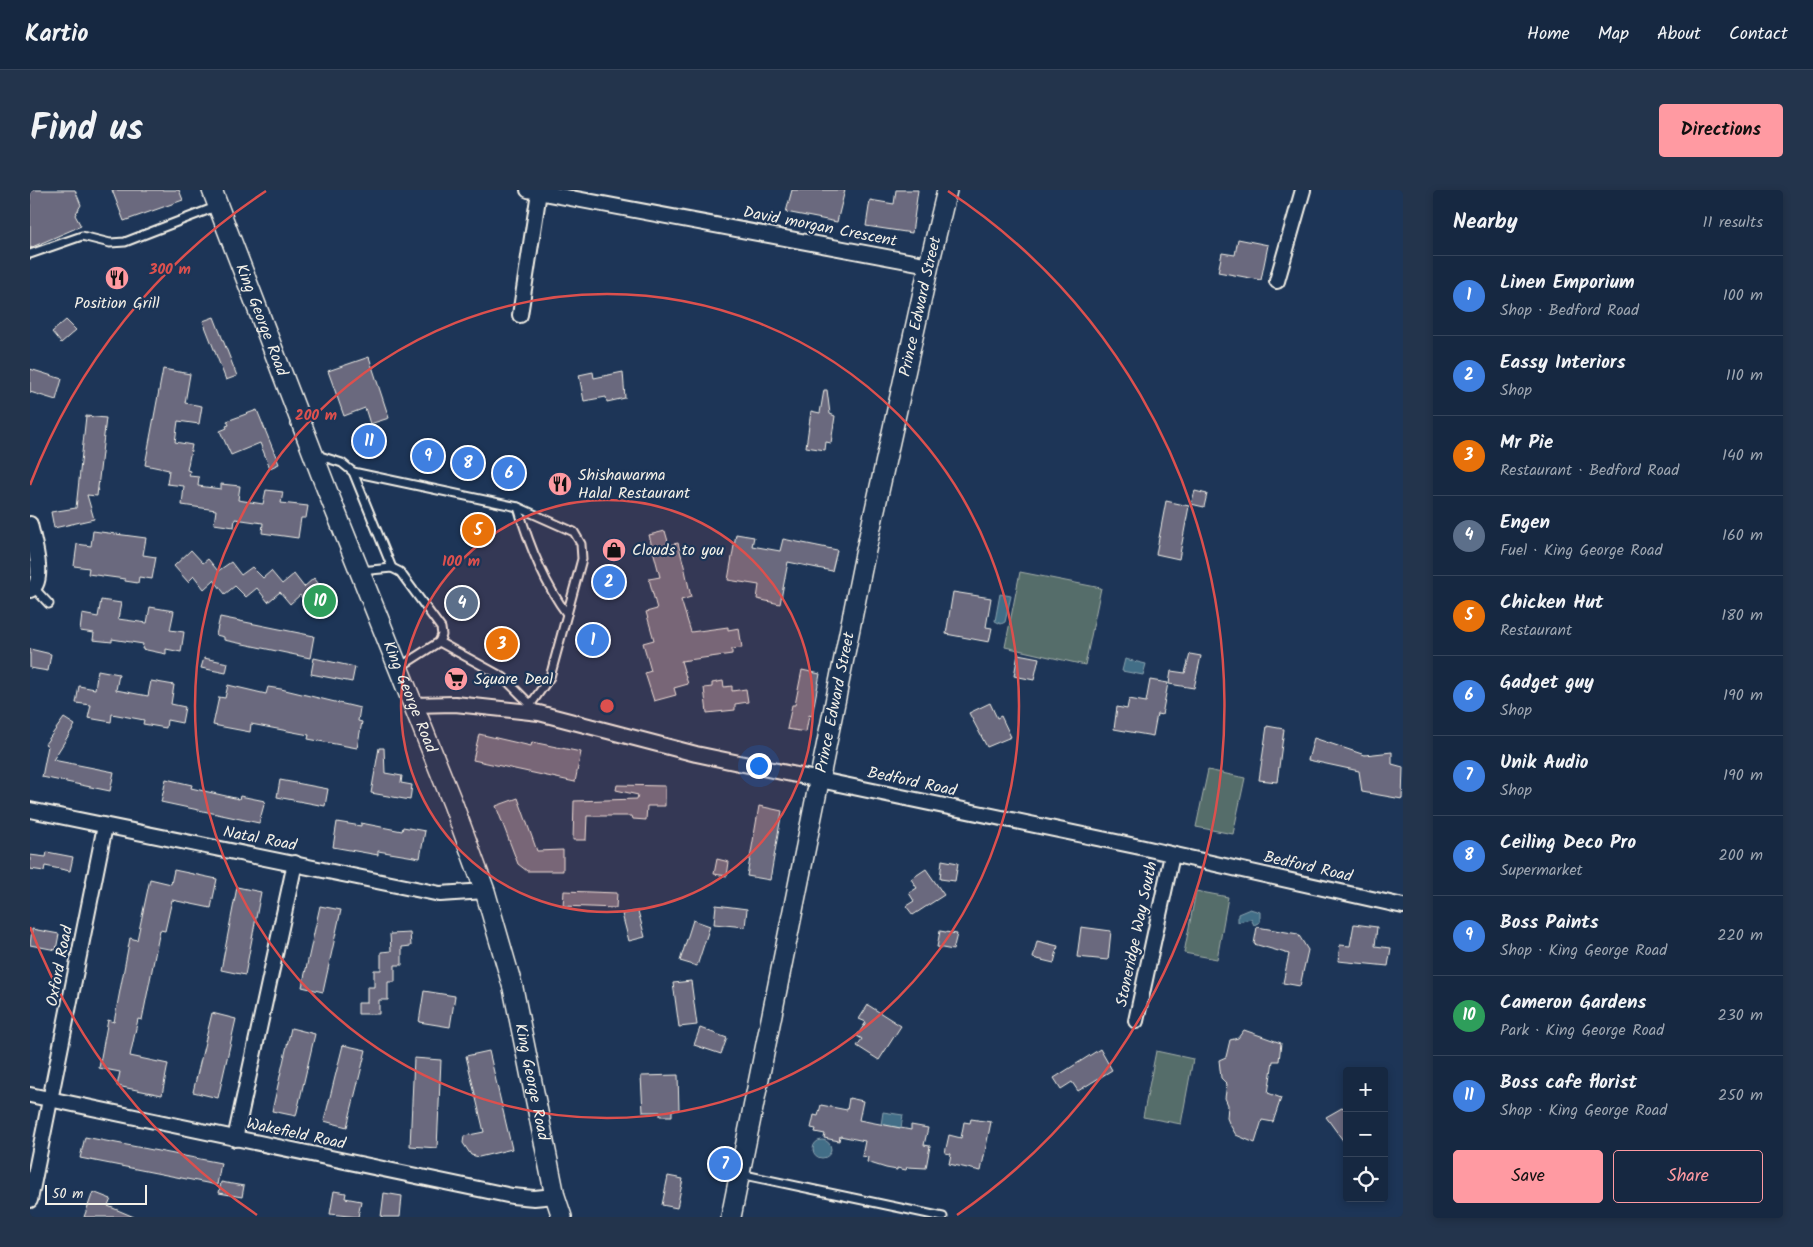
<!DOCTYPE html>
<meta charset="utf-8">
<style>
body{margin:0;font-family:Kalam,sans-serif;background:#23344c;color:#f1f3f6}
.controls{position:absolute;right:15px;bottom:15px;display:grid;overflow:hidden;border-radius:5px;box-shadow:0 2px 8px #0003}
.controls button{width:45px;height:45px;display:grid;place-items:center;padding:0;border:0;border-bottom:1px solid #35445a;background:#162841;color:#f1f3f6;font:25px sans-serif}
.scale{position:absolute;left:15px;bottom:12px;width:102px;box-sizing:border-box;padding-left:5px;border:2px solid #f4f1e8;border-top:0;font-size:14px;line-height:18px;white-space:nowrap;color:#f4f1e8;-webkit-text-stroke:4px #1d3557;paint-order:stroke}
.you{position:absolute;left:728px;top:575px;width:18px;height:18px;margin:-12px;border:4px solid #fff;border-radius:50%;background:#1a73e8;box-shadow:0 0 0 8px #1a73e833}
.badge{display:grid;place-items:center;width:32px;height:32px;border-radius:50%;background:#ff9aa2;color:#fff;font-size:16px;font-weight:700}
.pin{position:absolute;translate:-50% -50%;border:2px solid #fff;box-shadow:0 1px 5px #0006}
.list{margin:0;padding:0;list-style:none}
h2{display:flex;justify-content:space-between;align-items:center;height:65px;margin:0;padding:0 20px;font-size:21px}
h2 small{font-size:16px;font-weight:400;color:#9ea6b1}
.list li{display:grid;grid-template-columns:32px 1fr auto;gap:15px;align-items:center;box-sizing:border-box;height:80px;padding:0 20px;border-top:1px solid #35445a}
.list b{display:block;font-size:19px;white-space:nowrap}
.list p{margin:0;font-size:16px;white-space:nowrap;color:#9ea6b1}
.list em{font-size:16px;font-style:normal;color:#9ea6b1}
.actions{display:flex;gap:10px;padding:15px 20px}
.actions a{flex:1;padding:11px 0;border:1px solid #ff9aa2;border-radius:5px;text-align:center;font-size:18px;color:#ff9aa2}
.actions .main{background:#ff9aa2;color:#111}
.icon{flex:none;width:28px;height:28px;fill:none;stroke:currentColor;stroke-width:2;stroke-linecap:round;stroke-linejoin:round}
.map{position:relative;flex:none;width:1373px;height:1027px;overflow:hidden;border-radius:5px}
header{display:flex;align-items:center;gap:30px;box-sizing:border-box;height:70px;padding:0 25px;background:#162841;border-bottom:1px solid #35445a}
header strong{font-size:24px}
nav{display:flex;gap:28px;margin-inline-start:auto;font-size:18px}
.intro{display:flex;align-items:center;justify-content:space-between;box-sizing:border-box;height:120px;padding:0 30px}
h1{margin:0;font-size:35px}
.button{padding:12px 22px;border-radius:5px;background:#ff9aa2;color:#111;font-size:18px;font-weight:700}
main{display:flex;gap:30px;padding:0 30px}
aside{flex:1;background:#162841;border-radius:5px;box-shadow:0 2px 8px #0003}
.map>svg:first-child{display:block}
.green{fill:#556d6a;stroke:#a4afa9}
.water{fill:#426e87;stroke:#89a2ae}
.building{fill:#6a697e;stroke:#f4f1e8}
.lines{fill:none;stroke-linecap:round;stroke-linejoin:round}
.lane-casing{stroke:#f4f1e8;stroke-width:11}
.street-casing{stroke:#f4f1e8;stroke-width:18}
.secondary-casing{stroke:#f4f1e8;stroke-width:22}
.lane{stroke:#1d3557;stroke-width:7}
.street{stroke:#1d3557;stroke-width:14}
.secondary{stroke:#1d3557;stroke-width:19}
.ring{fill:none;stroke:#dc504e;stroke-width:2.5}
.labels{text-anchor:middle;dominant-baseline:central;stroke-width:4.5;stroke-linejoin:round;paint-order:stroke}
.street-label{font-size:16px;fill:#f4f1e8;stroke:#1d3557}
.poi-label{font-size:16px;fill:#f4f1e8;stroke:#1d3557;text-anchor:start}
.centre{fill:#dc504e;stroke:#1d3557;stroke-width:2.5}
.ring-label{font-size:15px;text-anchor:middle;font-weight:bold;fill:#dc504e;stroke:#1d3557;stroke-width:4.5;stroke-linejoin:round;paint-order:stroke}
</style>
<header>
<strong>Kartio</strong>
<nav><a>Home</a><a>Map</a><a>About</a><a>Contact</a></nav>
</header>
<div class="intro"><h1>Find us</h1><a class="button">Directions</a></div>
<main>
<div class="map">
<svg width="1373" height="1027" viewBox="0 0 1373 1027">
<rect width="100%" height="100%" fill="#1d3557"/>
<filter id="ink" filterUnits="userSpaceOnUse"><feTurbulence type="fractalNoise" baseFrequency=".02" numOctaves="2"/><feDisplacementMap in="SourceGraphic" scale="10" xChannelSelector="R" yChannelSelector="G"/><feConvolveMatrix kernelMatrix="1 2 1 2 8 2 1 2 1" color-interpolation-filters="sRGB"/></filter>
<g filter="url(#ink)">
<!-- green -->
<g class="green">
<polygon points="990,382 1071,398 1055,475 975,457"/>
<polygon points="1178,580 1215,588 1203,644 1166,637"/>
<polygon points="1166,701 1198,707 1187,769 1154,763"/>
<polygon points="1126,861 1163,869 1151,934 1113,927"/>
</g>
<!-- water -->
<g class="water">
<polygon points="970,404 981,406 975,432 971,434 965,431"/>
<polygon points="1095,469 1116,474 1113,485 1092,481"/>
<polygon points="1220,719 1230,722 1230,732 1224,735 1221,729 1208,732 1208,724"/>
<polygon points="853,922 873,925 871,938 851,935"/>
<circle cx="792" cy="959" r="9"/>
</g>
<!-- building -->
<g class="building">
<polygon points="0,0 45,0 51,15 45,25 51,36 0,58"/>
<polygon points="82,0 149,0 153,10 94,31"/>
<polygon points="762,0 815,0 807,32 756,22"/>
<polygon points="866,0 888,0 882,43 836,36 840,10 864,14"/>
<polygon points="1208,49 1238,55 1231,90 1188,82 1192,63 1205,65"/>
<polygon points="184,127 207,186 196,190 173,131"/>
<polygon points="36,130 46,140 31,153 22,142"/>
<polygon points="339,167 359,228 340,234 335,218 314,226 298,181"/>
<polygon points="0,179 32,189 26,210 0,202"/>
<polygon points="133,179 160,184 155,213 172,216 169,234 148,231 145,252 162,255 157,280 160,281 159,286 169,287 168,296 191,299 191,294 210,296 208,310 233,314 236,300 253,302 251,313 278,316 276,328 271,328 268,348 232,343 233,333 205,329 204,337 184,334 186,320 152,315 154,296 137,294 139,280 115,275"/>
<polygon points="563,182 564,188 593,182 595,208 577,212 576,207 554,211 549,185"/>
<polygon points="794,200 797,200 800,224 805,226 801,253 796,252 795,260 776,257 781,221 790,223"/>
<polygon points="227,220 249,274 240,278 230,253 201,265 190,241 197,238 196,236 199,235 197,231"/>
<polygon points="56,226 76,228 67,306 57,305 64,329 24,338 21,322 46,318"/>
<polygon points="1165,301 1177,304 1174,317 1161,314"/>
<polygon points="1136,311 1159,316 1149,369 1126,364"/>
<polygon points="63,341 116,348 113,365 126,367 122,389 109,387 108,393 95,391 95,389 58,384 59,378 44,376 47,354 61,356"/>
<polygon points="635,341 639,355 648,353 655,380 661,407 651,410 661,442 698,437 698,440 709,438 712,458 702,459 702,464 651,471 658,494 644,498 646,505 624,511 615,483 621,481 613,453 624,450 616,422 627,419 619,389 630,387 619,345"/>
<polygon points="706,344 724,347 722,356 750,361 753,349 807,360 802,381 758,372 750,414 727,409 729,395 698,390"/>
<polygon points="161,360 173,373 178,369 188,381 201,372 211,385 222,377 233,388 241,381 252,394 264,384 274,397 284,388 301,409 283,423 270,405 260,414 250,402 238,412 227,398 216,407 205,396 195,404 184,390 174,399 164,386 158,392 144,376"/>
<polygon points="923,402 961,408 956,437 962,438 959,452 916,444"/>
<polygon points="71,410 91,413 88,429 117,433 120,417 144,421 140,440 154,442 151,462 136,459 136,464 112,459 113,454 82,449 82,452 63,450 64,443 50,441 52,424 68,427"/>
<polygon points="190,427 284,446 280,468 194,450 194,447 186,445"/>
<polygon points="0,459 21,464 18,481 0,478"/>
<polygon points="988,464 1009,468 1004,490 984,486"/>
<polygon points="1160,464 1171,466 1164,498 1139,494 1141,481 1155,483"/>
<polygon points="174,468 198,473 196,483 171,478"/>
<polygon points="284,468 325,477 322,492 281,484"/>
<polygon points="68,480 89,484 86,500 118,506 121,491 144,495 141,514 155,517 152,533 137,530 136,538 113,534 114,530 82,524 81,532 58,528 61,515 46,513 49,496 65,499"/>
<polygon points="772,480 790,484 782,526 779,525 776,542 757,539 762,515 765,515"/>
<polygon points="1120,490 1138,493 1132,525 1127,524 1123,546 1084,539 1087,517 1097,519 1099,509 1116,512"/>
<polygon points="693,491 694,497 702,496 702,501 716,499 718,512 705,514 705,520 677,523 674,498 682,497 682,493"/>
<polygon points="198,495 236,504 238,497 251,499 330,518 328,531 332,532 327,558 278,549 279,545 221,534 220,542 183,535 189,507 195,508"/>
<polygon points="960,513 967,528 971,526 981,547 957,557 939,523"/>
<polygon points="34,528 45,535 23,570 84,582 80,601 12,587 18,556 15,554"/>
<polygon points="1237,536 1254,539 1247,592 1229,590"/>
<polygon points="449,544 501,556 502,552 551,562 545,592 443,570"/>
<polygon points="1284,548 1335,565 1362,562 1362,574 1373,577 1372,609 1332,602 1329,581 1278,570"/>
<polygon points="349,558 354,558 355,583 372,586 371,593 382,595 380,610 341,603"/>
<polygon points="136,589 162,595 161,598 209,609 210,606 235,611 229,633 131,612"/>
<polygon points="250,590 298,599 295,616 247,607"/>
<polygon points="587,595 635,596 635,616 617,616 616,630 603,629 602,626 557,626 556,650 543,650 544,611 607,609 608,605 586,600"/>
<polygon points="488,608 507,661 533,660 533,681 497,681 488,674 466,616"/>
<polygon points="729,616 752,621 740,690 717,686"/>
<polygon points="307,632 331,636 331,633 372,641 373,637 395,641 390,668 348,661 348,665 303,657"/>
<polygon points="17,662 43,667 40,681 15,676 14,681 0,679 0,665 16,667"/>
<polygon points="687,669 699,672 697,686 684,684"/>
<polygon points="912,670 928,673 925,691 910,689"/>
<polygon points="896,679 914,705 883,725 876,716 884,711 879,703 887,698 881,689"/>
<polygon points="144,680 187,689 181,718 142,710 135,741 130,740 112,830 108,829 100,866 138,874 132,905 87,896 90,882 69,878 78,830 84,832 100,748 107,750 120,689 141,694"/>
<polygon points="207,697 231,702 215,785 191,780"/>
<polygon points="534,701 587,703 586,718 533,716"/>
<polygon points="686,715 717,719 715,737 684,734"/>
<polygon points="290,716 311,720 293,802 272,797"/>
<polygon points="608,721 615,747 599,751 592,724"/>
<polygon points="663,730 680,736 667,776 650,771"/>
<polygon points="1324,734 1347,737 1345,756 1361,758 1358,776 1308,771 1310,755 1320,756"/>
<polygon points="1051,737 1081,741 1078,770 1047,767"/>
<polygon points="1227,737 1268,744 1278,760 1270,796 1253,793 1259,764 1224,754"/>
<polygon points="2,739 29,744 26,760 0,755"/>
<polygon points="910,741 927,744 923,760 907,757"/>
<polygon points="380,743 381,756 372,757 372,775 365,775 365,792 358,792 358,810 349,810 349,824 328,824 328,813 337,813 337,797 344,797 344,780 351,780 351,762 361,761 360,744"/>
<polygon points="1007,751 1028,756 1024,773 1003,768"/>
<polygon points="661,791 667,835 649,837 643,793"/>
<polygon points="394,801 425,806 420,837 389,832"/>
<polygon points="838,815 871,836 849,870 827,856 832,849 827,846 836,832 829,829"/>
<polygon points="182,823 206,829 188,908 163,902"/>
<polygon points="261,838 285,844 266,926 242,921"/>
<polygon points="670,838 697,848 691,864 664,855"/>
<polygon points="1214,840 1251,853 1249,871 1243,871 1238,903 1251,908 1243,932 1232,930 1225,953 1206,945 1199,933 1197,928 1198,915 1195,908 1197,894 1191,888 1189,870 1196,867 1200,850 1208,848"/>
<polygon points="313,855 336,860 317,937 294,931"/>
<polygon points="1070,859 1082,880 1048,901 1042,892 1031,899 1024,888"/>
<polygon points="459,861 482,959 449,967 441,965 433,953 434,946 454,942 436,866"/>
<polygon points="384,868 411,870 407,958 380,956"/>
<polygon points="648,885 649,920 642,920 642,926 630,926 630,922 613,922 611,886"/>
<polygon points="819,908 833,911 829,930 881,940 881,935 898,938 894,955 900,956 896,978 877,977 876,980 867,978 867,980 856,978 837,972 838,967 832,966 835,951 810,946 809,951 794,948 795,944 785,942 786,939 781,938 784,925 788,926 791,915 817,920"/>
<polygon points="1317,915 1317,956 1296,927"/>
<polygon points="941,929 961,932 951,981 919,974 921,964 915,963 919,945 931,948 934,932 940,933"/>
<polygon points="55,947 191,973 187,995 50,968"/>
<polygon points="638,986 653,989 647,1018 632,1015"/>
<polygon points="191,992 214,996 212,1007 189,1003"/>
<polygon points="304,1001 316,1003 315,1008 331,1011 328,1027 300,1024"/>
<polygon points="63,1002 81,1009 78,1016 104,1027 54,1027"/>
<polygon points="354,1003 372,1006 370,1027 351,1027"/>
</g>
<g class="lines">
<!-- lane casing -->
<g class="lane-casing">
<g id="lane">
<polyline points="0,64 52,46 80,53 95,52 188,16"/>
<polyline points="284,264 312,273 323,282 362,378"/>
<polyline points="323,282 488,317 544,342 551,354 552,369 520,487 501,514"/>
<path d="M 488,317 C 499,355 513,392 537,424"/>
<polyline points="330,381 362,378 370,382 411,438 412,445 409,452 370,477"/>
<polyline points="4,398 19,414"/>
<polyline points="409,452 473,487 504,518"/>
<polyline points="710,984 913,1027"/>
</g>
</g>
<!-- street casing -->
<g class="street-casing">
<g id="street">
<polyline points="498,0 899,75"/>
<polyline points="1247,91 1273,0"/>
<polyline points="490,125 509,2"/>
<path d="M 0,334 C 3,349 17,393 0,400"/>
<polyline points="382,515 425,514 509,523 666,564 1110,657 1373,716"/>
<polyline points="0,620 410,704 455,701"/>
<polyline points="1106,831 1142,665"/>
<polyline points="0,905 482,1006 504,1008 525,1006"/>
<polyline points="205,949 265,673"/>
<polyline points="0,1010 75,636"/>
</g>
</g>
<!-- secondary casing -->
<g class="secondary-casing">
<g id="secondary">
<path id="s1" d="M 182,0 L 295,295 L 423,614 L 455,701 L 483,798 L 525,1006 L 532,1027"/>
<path id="s2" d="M 701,1027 L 834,369 L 899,75 L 917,0"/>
</g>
</g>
<!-- lane -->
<use href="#lane" class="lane"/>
<!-- street -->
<use href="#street" class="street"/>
<!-- secondary -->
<use href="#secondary" class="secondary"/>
</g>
</g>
<!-- distance rings -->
<circle cx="577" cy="516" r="206" fill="#dc504e" fill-opacity=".12"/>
<g class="ring">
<circle cx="577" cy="516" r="206"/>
<circle cx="577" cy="516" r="412"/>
<path d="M227 1025A618 618 0 0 1 0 737M0 295A618 618 0 0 1 236 1M918 1A618 618 0 0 1 927 1025"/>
</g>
<!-- icons -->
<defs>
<g id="restaurant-disc" transform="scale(1.25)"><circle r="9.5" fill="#ff9aa2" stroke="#1d3557"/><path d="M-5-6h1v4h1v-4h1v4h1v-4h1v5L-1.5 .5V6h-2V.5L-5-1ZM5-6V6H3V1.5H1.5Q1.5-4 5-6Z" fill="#111"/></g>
<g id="shop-disc" transform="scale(1.25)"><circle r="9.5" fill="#ff9aa2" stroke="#1d3557"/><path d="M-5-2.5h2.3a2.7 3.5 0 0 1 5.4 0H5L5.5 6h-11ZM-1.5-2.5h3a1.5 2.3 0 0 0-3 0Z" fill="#111"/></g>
<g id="supermarket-disc" transform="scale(1.25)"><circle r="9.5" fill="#ff9aa2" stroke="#1d3557"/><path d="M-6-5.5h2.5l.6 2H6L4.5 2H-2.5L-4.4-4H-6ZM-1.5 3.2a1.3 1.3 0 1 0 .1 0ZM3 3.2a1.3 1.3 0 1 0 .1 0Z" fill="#111"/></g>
</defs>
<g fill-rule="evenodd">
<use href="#restaurant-disc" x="87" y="88"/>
<use href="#restaurant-disc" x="530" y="294"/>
<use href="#shop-disc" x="584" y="360"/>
<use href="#supermarket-disc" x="426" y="489"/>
</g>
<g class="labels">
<!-- street labels -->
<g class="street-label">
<text transform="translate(790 37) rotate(11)">David morgan Crescent</text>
<text stroke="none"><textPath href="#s2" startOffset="930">Prince Edward Street</textPath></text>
<text stroke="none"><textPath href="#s1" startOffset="139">King George Road</textPath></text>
<text stroke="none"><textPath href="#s1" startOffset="544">King George Road</textPath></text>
<text stroke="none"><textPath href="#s2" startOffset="525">Prince Edward Street</textPath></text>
<text transform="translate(882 592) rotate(12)">Bedford Road</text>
<text transform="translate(230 649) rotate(11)">Natal Road</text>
<text transform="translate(1278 677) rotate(13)">Bedford Road</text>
<text transform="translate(1107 744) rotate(-78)">Stoneridge Way South</text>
<text transform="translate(30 776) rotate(-79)">Oxford Road</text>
<text stroke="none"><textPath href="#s1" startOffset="949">King George Road</textPath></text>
<text transform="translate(266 944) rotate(12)">Wakefield Road</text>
</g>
<!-- poi labels -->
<g class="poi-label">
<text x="87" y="113" text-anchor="middle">Position Grill</text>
<text x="548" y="285">Shishawarma<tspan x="548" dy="18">Halal Restaurant</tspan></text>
<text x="602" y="360">Clouds to you</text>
<text x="444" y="489">Square Deal</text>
</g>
</g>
<circle cx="577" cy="516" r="8" class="centre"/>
<g class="ring-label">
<text x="140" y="84">300 m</text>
<text x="286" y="230">200 m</text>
<text x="431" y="376">100 m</text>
</g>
</svg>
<div class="controls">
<button>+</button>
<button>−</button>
<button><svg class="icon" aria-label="locate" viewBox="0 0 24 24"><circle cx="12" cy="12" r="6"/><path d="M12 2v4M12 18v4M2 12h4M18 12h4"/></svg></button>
</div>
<div class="scale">50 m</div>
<div class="you"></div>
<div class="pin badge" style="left:563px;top:450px;background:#3f7fe0">1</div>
<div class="pin badge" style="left:579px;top:392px;background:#3f7fe0">2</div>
<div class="pin badge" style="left:472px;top:454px;background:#e8710a">3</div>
<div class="pin badge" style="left:432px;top:413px;background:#5c6f8a">4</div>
<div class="pin badge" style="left:448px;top:340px;background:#e8710a">5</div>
<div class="pin badge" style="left:479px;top:283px;background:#3f7fe0">6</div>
<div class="pin badge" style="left:695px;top:974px;background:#3f7fe0">7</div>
<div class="pin badge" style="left:438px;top:273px;background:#3f7fe0">8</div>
<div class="pin badge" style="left:398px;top:266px;background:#3f7fe0">9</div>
<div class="pin badge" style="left:290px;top:411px;background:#2e9e5b">10</div>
<div class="pin badge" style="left:339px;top:251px;background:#3f7fe0">11</div>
</div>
<aside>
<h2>Nearby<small>11 results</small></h2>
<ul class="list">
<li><span class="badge" style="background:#3f7fe0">1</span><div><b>Linen Emporium</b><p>Shop · Bedford Road</p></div><em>100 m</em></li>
<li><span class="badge" style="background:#3f7fe0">2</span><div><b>Eassy Interiors</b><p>Shop</p></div><em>110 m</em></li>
<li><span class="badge" style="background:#e8710a">3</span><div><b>Mr Pie</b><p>Restaurant · Bedford Road</p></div><em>140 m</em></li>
<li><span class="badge" style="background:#5c6f8a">4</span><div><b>Engen</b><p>Fuel · King George Road</p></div><em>160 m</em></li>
<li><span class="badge" style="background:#e8710a">5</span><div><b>Chicken Hut</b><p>Restaurant</p></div><em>180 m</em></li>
<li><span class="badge" style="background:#3f7fe0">6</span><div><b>Gadget guy</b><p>Shop</p></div><em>190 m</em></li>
<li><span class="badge" style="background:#3f7fe0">7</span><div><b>Unik Audio</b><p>Shop</p></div><em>190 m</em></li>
<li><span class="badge" style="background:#3f7fe0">8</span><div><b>Ceiling Deco Pro</b><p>Supermarket</p></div><em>200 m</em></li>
<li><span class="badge" style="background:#3f7fe0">9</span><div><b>Boss Paints</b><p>Shop · King George Road</p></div><em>220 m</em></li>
<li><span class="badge" style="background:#2e9e5b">10</span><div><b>Cameron Gardens</b><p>Park · King George Road</p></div><em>230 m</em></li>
<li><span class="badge" style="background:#3f7fe0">11</span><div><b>Boss cafe florist</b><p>Shop · King George Road</p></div><em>250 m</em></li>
</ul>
<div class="actions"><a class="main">Save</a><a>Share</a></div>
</aside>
</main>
